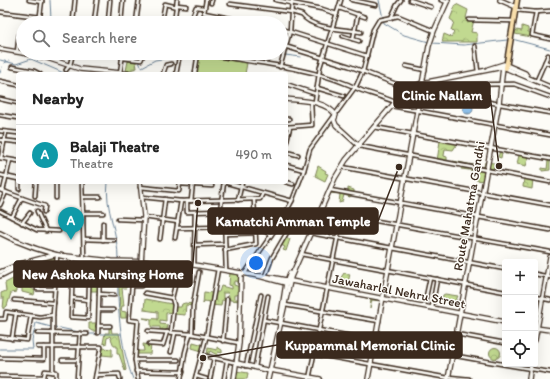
<!DOCTYPE html>
<meta charset="utf-8">
<style>
body{margin:0;font-family:Itim,sans-serif;background:#f2f2f2;color:#222}
.controls{position:absolute;right:12px;bottom:12px;display:grid;overflow:hidden;border-radius:4px;box-shadow:0 4px 16px #0002}
.controls button{width:36px;height:36px;display:grid;place-items:center;padding:0;border:0;border-bottom:1px solid #e0e0e0;background:#fff;color:#222;font:20px sans-serif}
.you{position:absolute;left:256px;top:263px;width:14px;height:14px;margin:-10px;border:3px solid #fff;border-radius:50%;background:#1a73e8;box-shadow:0 0 0 6px #1a73e833}
.badge{display:grid;place-items:center;width:26px;height:26px;border-radius:50%;background:#c8321e;color:#fff;font-size:13px;font-weight:700}
.pin{position:absolute;translate:-50% -33px;filter:drop-shadow(0 1px 2px #0008)}
.pin::after{content:'';position:absolute;top:21px;width:14px;height:12px;background:inherit;clip-path:polygon(0 0,100% 0,50% 100%)}
.list{margin:0;padding:0;list-style:none}
h2{display:flex;justify-content:space-between;align-items:center;height:52px;margin:0;padding:0 16px;font-size:17px}
h2 small{font-size:13px;font-weight:400;color:#767676}
.list li{display:grid;grid-template-columns:26px 1fr auto;gap:12px;align-items:center;box-sizing:border-box;height:60px;padding:0 16px;border-top:1px solid #e0e0e0}
.list b{display:block;font-size:15px;white-space:nowrap}
.list p{margin:0;font-size:13px;white-space:nowrap;color:#767676}
.list em{font-size:13px;font-style:normal;color:#767676}
.icon{flex:none;width:22px;height:22px;fill:none;stroke:currentColor;stroke-width:2;stroke-linecap:round;stroke-linejoin:round}
.map{position:relative;flex:none;width:550px;height:379px;overflow:hidden}
.search{position:absolute;background:#fff;box-shadow:0 4px 16px #0002;left:16px;top:16px;width:272px;height:44px;display:flex;align-items:center;gap:10px;box-sizing:border-box;padding:0 14px;border-radius:22px;color:#767676;font-size:15px}
.panel{position:absolute;background:#fff;box-shadow:0 4px 16px #0002;left:16px;top:72px;width:272px;height:112px;border-radius:4px}
.map>svg:first-child{display:block}
.green{fill:#c1d990;stroke:#7e8257}
.forest{fill:url(#forest-crowns);stroke:#7e8257}
.wetland{fill:url(#wetland-marsh);stroke:#7e8257}
.water{fill:url(#water-waves);stroke:#6c8397}
.lines{fill:none;stroke-linecap:round;stroke-linejoin:round}
.stream{stroke:#6c8397;stroke-width:1}
.street-casing{stroke:#3b2a1e;stroke-width:5.5}
.secondary-casing{stroke:#3b2a1e;stroke-width:6}
.primary-casing{stroke:#3b2a1e;stroke-width:7}
.street{stroke:#fdfcf7;stroke-width:2.5}
.secondary{stroke:#fdfcf7;stroke-width:3.5}
.primary{stroke:#f8deab;stroke-width:4}
.labels{text-anchor:middle;dominant-baseline:central;stroke-width:3;stroke-linejoin:round;paint-order:stroke}
.street-label{font-size:13px;fill:#3b2a1e;stroke:#fdfcf7}
.leader{fill:none;stroke:#3b2a1e;stroke-width:1.5}
.callout-dot{fill:#3b2a1e;stroke:#fdfcf7;stroke-width:1.5}
.callout{fill:#3b2a1e;stroke:#3b2a1e;stroke-width:1.5}
.callout-label{font-size:14px;text-anchor:middle;font-weight:bold;fill:#fff}
</style>
<div class="map">
<svg width="550" height="379" viewBox="0 0 550 379">
<defs>
<pattern id="forest-crowns" width="20" height="18" patternUnits="userSpaceOnUse"><rect width="20" height="18" fill="#c1d990"/><path d="M2 6a3 3 0 1 1 6 0M12 15a3 3 0 1 1 6 0" fill="none" stroke="#a7ba7c"/></pattern>
<pattern id="wetland-marsh" width="20" height="14" patternUnits="userSpaceOnUse"><rect width="20" height="14" fill="#c1d990"/><path d="M1 5h8M5 5V1M11 12h8M15 12V8" fill="none" stroke="#a7ba7c"/></pattern>
<pattern id="water-waves" width="16" height="10" patternUnits="userSpaceOnUse"><rect width="16" height="10" fill="#8cbee8"/><path d="M0 5q4-4 8 0t8 0" fill="none" stroke="#749bbb"/></pattern>
</defs>
<rect width="100%" height="100%" fill="#fdfcf7"/>
<filter id="ink" filterUnits="userSpaceOnUse"><feTurbulence type="fractalNoise" baseFrequency=".025" numOctaves="2"/><feDisplacementMap in="SourceGraphic" scale="8" xChannelSelector="R" yChannelSelector="G"/><feConvolveMatrix kernelMatrix="1 2 1 2 8 2 1 2 1" color-interpolation-filters="sRGB"/></filter>
<g filter="url(#ink)">
<!-- green -->
<g class="green">
<polygon points="199,55 247,63 245,74 196,74"/>
<polygon points="55,255 55,259 48,260 49,265 55,265 55,268 51,268 55,277 53,279 48,279 48,268 44,267 42,259"/>
<polygon points="31,268 34,268 33,274 29,274 30,287 35,291 34,295 22,292 22,288 16,288 16,292 11,293 7,306 3,309 4,298 1,298 1,293 6,291 5,283 23,274 25,271 30,271"/>
</g>
<!-- forest -->
<g class="forest">
<polygon points="456,4 468,10 466,18 474,20 471,32 477,33 477,42 442,42 444,34 451,37 454,33 451,30 454,22 450,19"/>
<polygon points="522,26 528,28 528,32 531,32 531,37 515,34 516,30 522,31"/>
<polygon points="414,134 487,148 485,149 457,144 453,150 445,149 444,156 447,157 447,163 437,161 440,141 413,136"/>
<polygon points="490,148 550,159 550,170 542,171 542,168 547,169 548,161 529,156 526,166 517,164 519,155 509,152 508,154 505,154 506,152 502,152 501,158 498,157 500,151 492,150"/>
<polygon points="453,161 484,167 485,162 494,163 493,171 488,170 485,193 482,193 484,181 476,180 477,171 461,169 462,166 452,164"/>
<polygon points="318,166 326,171 325,173 328,174 325,181 315,176"/>
<polygon points="524,178 533,179 532,189 523,187"/>
<polygon points="348,188 354,190 354,194 352,193 350,197 344,195 342,202 339,203 340,194 329,193 330,190 348,192"/>
<polygon points="285,237 290,239 286,251 283,250 285,247 281,245"/>
<polygon points="74,260 90,262 89,273 85,272 85,266 74,265"/>
<polygon points="118,266 124,266 124,277 126,278 126,288 122,288 124,306 122,306 121,311 126,312 126,318 121,318 120,311"/>
<polygon points="230,272 241,273 240,284 237,284 237,281 234,281 234,285 240,287 240,291 237,291 237,295 234,295 234,299 240,299 240,301 230,300 228,293 223,293 223,298 227,299 227,301 222,300 221,306 211,305 213,292 219,292 221,286 232,289 232,286 229,285"/>
<polygon points="344,273 350,274 347,287 342,287 343,282 338,282"/>
<polygon points="99,280 99,291 89,291 90,281"/>
<polygon points="335,291 381,300 381,301 372,300 370,308 371,299"/>
<polygon points="204,292 212,293 210,302 204,301 203,304"/>
<polygon points="445,294 458,296 455,302 442,301 443,295"/>
<polygon points="145,299 172,304 173,312 166,313 166,321 160,320 160,324 168,325 167,330 160,330 160,327 151,327 151,320 143,318 158,319 158,312 144,310"/>
<polygon points="185,303 193,304 192,306 186,305 185,315 174,314 175,307 181,307 182,304"/>
<polygon points="89,323 98,323 98,331 92,331 89,329"/>
<polygon points="109,327 111,327 112,333 119,333 126,370 125,371 119,354 117,354 117,346 114,346 110,336 107,338 106,344 103,343 105,333 109,333"/>
<polygon points="193,342 204,345 202,351 192,348"/>
<polygon points="143,344 151,345 150,354 136,354 136,351 144,351"/>
<polygon points="217,347 222,350 222,353 218,352 217,355 210,351 208,356 207,355 208,348 217,350"/>
<circle cx="495" cy="353" r="5.5"/>
<polygon points="103,348 112,349 112,356 102,355"/>
<polygon points="236,371 248,373 247,379 235,379"/>
</g>
<!-- wetland -->
<polygon class="wetland" points="128,61 136,62 137,68 126,71"/>
<!-- water -->
<circle class="water" cx="468" cy="109" r="5"/>
<g class="lines">
<!-- stream -->
<g class="stream">
<polyline points="50,0 51,19 62,23"/>
<polyline points="379,0 384,23 404,35 429,42"/>
<polyline points="512,39 550,49"/>
<polyline points="432,43 464,45 507,40"/>
<polyline points="273,53 280,54"/>
<polyline points="285,55 301,57"/>
<polyline points="0,60 16,64 31,59 66,74"/>
<polyline points="132,60 139,62 141,66"/>
<polyline points="4,63 9,61"/>
<polyline points="142,67 155,60 168,58 171,53"/>
<polyline points="0,73 2,67"/>
<path d="M 108,182 C 104,209 119,233 118,260"/>
<path d="M 118,265 C 117,304 119,343 133,379"/>
<polyline points="55,327 84,333"/>
<polyline points="89,334 121,334"/>
<polyline points="0,349 33,349 32,340 36,323 51,327"/>
</g>
<!-- street casing -->
<g class="street-casing">
<g id="street">
<polyline points="29,0 42,2"/>
<polyline points="75,0 73,21 76,23"/>
<polyline points="123,0 121,22 124,23"/>
<polyline points="206,0 204,13 254,23"/>
<polyline points="276,0 322,9 337,14"/>
<polyline points="352,0 376,5"/>
<polyline points="410,0 431,7"/>
<polyline points="441,0 447,2"/>
<polyline points="211,3 212,0"/>
<path d="M 230,4 L 292,12 L 302,15 C 312,29 344,29 361,32"/>
<polyline points="177,5 186,6"/>
<polyline points="339,8 365,17"/>
<polyline points="516,10 536,12 550,11"/>
<polyline points="0,12 40,17"/>
<polyline points="536,12 532,35 550,39"/>
<polyline points="391,18 397,5 401,0"/>
<polyline points="469,20 513,21"/>
<polyline points="39,23 42,0"/>
<polyline points="94,23 97,0"/>
<polyline points="108,23 110,0"/>
<polyline points="136,23 139,0"/>
<polyline points="174,23 177,0"/>
<polyline points="176,23 162,20 165,4 177,7"/>
<polyline points="190,23 196,7 204,8"/>
<polyline points="281,29 367,56"/>
<polyline points="343,36 359,41"/>
<polyline points="353,39 358,14"/>
<polyline points="281,45 349,66 409,89"/>
<polyline points="475,46 478,72"/>
<polyline points="17,52 19,35"/>
<path d="M 200,53 C 246,62 304,66 347,84 C 352,86 358,89 363,91 C 374,95 384,97 395,102"/>
<polyline points="122,58 141,60 144,53"/>
<polyline points="545,62 550,64"/>
<polyline points="406,66 425,70"/>
<polyline points="12,67 34,71 40,74"/>
<polyline points="280,67 290,31 292,0"/>
<polyline points="66,70 70,65 73,53"/>
<polyline points="120,73 123,53"/>
<polyline points="195,73 198,53"/>
<polyline points="163,74 166,65 171,64"/>
<polyline points="176,74 180,53"/>
<polyline points="537,80 548,55"/>
<polyline points="0,81 18,85"/>
<polyline points="432,81 440,85 514,84 550,97"/>
<polyline points="286,84 316,94"/>
<polyline points="317,88 344,96"/>
<polyline points="421,90 550,113"/>
<polyline points="0,99 18,103"/>
<polyline points="315,102 320,67 341,0"/>
<polyline points="392,106 550,135"/>
<polyline points="0,115 18,118"/>
<polyline points="286,119 289,119"/>
<polyline points="286,127 312,125 311,102"/>
<polyline points="374,127 550,159"/>
<polyline points="0,131 18,133"/>
<polyline points="0,140 18,142"/>
<polyline points="286,144 290,127"/>
<polyline points="359,146 550,182"/>
<polyline points="286,152 298,155"/>
<polyline points="0,158 18,161"/>
<polyline points="1,158 6,132"/>
<polyline points="286,165 304,170"/>
<polyline points="342,167 550,205"/>
<polyline points="0,175 18,179"/>
<polyline points="19,182 19,189"/>
<polyline points="82,182 84,259"/>
<polyline points="224,182 292,201"/>
<polyline points="286,182 293,184"/>
<polyline points="180,184 212,186"/>
<polyline points="140,187 179,191 180,182"/>
<polyline points="0,190 22,198"/>
<polyline points="330,190 550,230"/>
<polyline points="3,191 10,160"/>
<polyline points="35,196 36,182"/>
<polyline points="83,197 100,197"/>
<polyline points="142,197 181,201 260,199 263,193"/>
<polyline points="56,198 56,182"/>
<polyline points="238,200 242,182"/>
<polyline points="187,201 187,212 224,211 226,270"/>
<polyline points="191,201 193,182"/>
<polyline points="0,205 6,192"/>
<polyline points="0,211 37,230 59,231"/>
<polyline points="37,211 46,231"/>
<polyline points="220,211 224,182"/>
<polyline points="321,211 550,252"/>
<polyline points="83,213 103,213"/>
<polyline points="63,216 83,218"/>
<polyline points="12,217 22,198 45,206 44,212"/>
<polyline points="144,217 178,222"/>
<polyline points="224,218 255,216"/>
<polyline points="118,219 143,220"/>
<polyline points="282,220 311,230"/>
<polyline points="22,223 30,213"/>
<polyline points="103,223 103,240"/>
<polyline points="256,226 271,235"/>
<polyline points="177,228 225,227"/>
<polyline points="311,233 505,269"/>
<polyline points="225,234 255,233"/>
<polyline points="175,238 181,201"/>
<polyline points="84,239 114,240"/>
<polyline points="160,239 165,199"/>
<polyline points="195,245 225,244"/>
<polyline points="225,250 256,244 254,199"/>
<polyline points="301,254 505,292"/>
<polyline points="73,259 71,317 88,318 90,262"/>
<polyline points="194,265 195,212"/>
<polyline points="245,273 283,218 292,201 304,170 310,149 356,86 363,71 373,30 379,20 398,16 434,31"/>
<polyline points="535,274 550,277"/>
<polyline points="265,276 272,258 292,224"/>
<polyline points="100,278 114,278"/>
<polyline points="55,280 89,284"/>
<polyline points="37,289 54,289"/>
<polyline points="145,293 172,298"/>
<polyline points="99,294 114,295"/>
<polyline points="535,297 550,300"/>
<polyline points="72,298 89,300"/>
<polyline points="14,300 54,303"/>
<polyline points="285,305 379,321"/>
<polyline points="424,306 430,278"/>
<polyline points="432,307 437,279"/>
<polyline points="99,310 113,310"/>
<polyline points="0,319 5,319 6,312 40,317 53,315"/>
<path d="M 264,320 C 359,337 454,357 550,372"/>
<polyline points="98,326 110,326"/>
<polyline points="148,331 192,334 239,343"/>
<polyline points="171,332 174,305 172,298 180,265"/>
<polyline points="37,333 87,334"/>
<polyline points="98,333 100,264"/>
<polyline points="192,334 193,306 199,272"/>
<polyline points="456,334 505,343"/>
<polyline points="0,337 27,340 31,316"/>
<polyline points="12,339 16,313"/>
<polyline points="223,341 227,299"/>
<polyline points="149,344 163,345 167,332"/>
<polyline points="38,347 101,347 95,379"/>
<polyline points="275,347 448,378"/>
<polyline points="171,352 175,333"/>
<polyline points="201,355 237,363"/>
<polyline points="0,358 44,359 44,347"/>
<polyline points="62,360 78,360"/>
<polyline points="135,360 178,360"/>
<polyline points="246,366 261,295"/>
<polyline points="255,367 268,296"/>
<polyline points="136,371 183,372"/>
<polyline points="96,375 119,374 120,379"/>
<polyline points="0,376 44,377 45,371 53,372"/>
<polyline points="196,376 206,379"/>
<polyline points="449,377 469,379"/>
<polyline points="56,379 56,372 53,372 53,315 57,255"/>
<polyline points="77,379 80,333"/>
<polyline points="138,379 135,360 138,321 129,320 132,286 141,286 144,266"/>
<polyline points="181,379 185,353 190,334"/>
<polyline points="195,379 206,338 218,269"/>
<polyline points="210,379 214,358"/>
<polyline points="224,379 227,361"/>
<polyline points="309,379 342,215"/>
</g>
</g>
<!-- secondary casing -->
<g class="secondary-casing">
<g id="secondary">
<polyline points="500,0 516,7"/>
<polyline points="0,49 23,53"/>
<polyline points="23,53 44,57 80,69 131,74"/>
<polyline points="488,69 504,64 525,73 527,76"/>
<path d="M 286,99 C 302,101 325,100 336,115 L 334,120 L 336,125 L 359,146"/>
<polyline points="140,182 144,216 141,264"/>
<path d="M 0,233 C 47,258 98,266 152,266 L 153,264"/>
<polyline points="57,255 112,261 152,262 153,264 194,265 259,276 289,284"/>
<polyline points="0,272 20,264 54,255"/>
<polyline points="0,276 24,264"/>
<polyline points="259,276 265,276 505,322"/>
<polyline points="280,321 286,283 290,273"/>
<polyline points="536,328 550,330"/>
<polyline points="535,340 550,257"/>
<polyline points="237,363 270,371"/>
<polyline points="270,370 320,379"/>
<polyline points="234,379 239,343 241,273"/>
<polyline points="268,379 291,277 335,178 346,160 402,94 409,89 422,83 503,67 550,87"/>
<polyline points="368,379 429,46 434,31 448,0"/>
<polyline points="448,379 499,103 503,67"/>
<polyline points="529,379 531,364"/>
</g>
</g>
<!-- primary casing -->
<g class="primary-casing">
<polyline id="primary" points="506,68 517,0"/>
</g>
<!-- street -->
<use href="#street" class="street"/>
<!-- secondary -->
<use href="#secondary" class="secondary"/>
<!-- primary -->
<use href="#primary" class="primary"/>
</g>
</g>
<g class="labels">
<!-- street labels -->
<g class="street-label">
<text transform="translate(469 206) rotate(-80)">Route Mahatma Gandhi</text>
<text transform="translate(399 291) rotate(11)">Jawaharlal Nehru Street</text>
</g>
</g>
<!-- callouts -->
<path class="leader" d="M499 166L490 95M399 167L378 221M198 203L192 274M203 358L277 345"/>
<g class="callout-dot">
<circle cx="499" cy="166" r="4"/>
<circle cx="399" cy="167" r="4"/>
<circle cx="198" cy="203" r="4"/>
<circle cx="203" cy="358" r="4"/>
</g>
<g class="callout">
<rect x="394" y="82" width="96" height="26" rx="4"/>
<rect x="208" y="208" width="170" height="26" rx="4"/>
<rect x="14" y="261" width="178" height="26" rx="4"/>
<rect x="277" y="332" width="185" height="26" rx="4"/>
</g>
<g class="callout-label">
<text x="442" y="100">Clinic Nallam</text>
<text x="293" y="226">Kamatchi Amman Temple</text>
<text x="103" y="279">New Ashoka Nursing Home</text>
<text x="370" y="350">Kuppammal Memorial Clinic</text>
</g>
</svg>
<div class="controls">
<button>+</button>
<button>−</button>
<button><svg class="icon" aria-label="locate" viewBox="0 0 24 24"><circle cx="12" cy="12" r="6"/><path d="M12 2v4M12 18v4M2 12h4M18 12h4"/></svg></button>
</div>
<div class="you"></div>
<div class="pin badge" style="left:71px;top:240px;background:#0f9aa8">A</div>
<div class="search"><svg class="icon" aria-label="search" viewBox="0 0 24 24"><circle cx="10" cy="10" r="6"/><path d="M15 15l6 6"/></svg>Search here</div>
<section class="panel">
<h2>Nearby<small></small></h2>
<ul class="list">
<li><span class="badge" style="background:#0f9aa8">A</span><div><b>Balaji Theatre</b><p>Theatre</p></div><em>490 m</em></li>
</ul>
</section>
</div>
